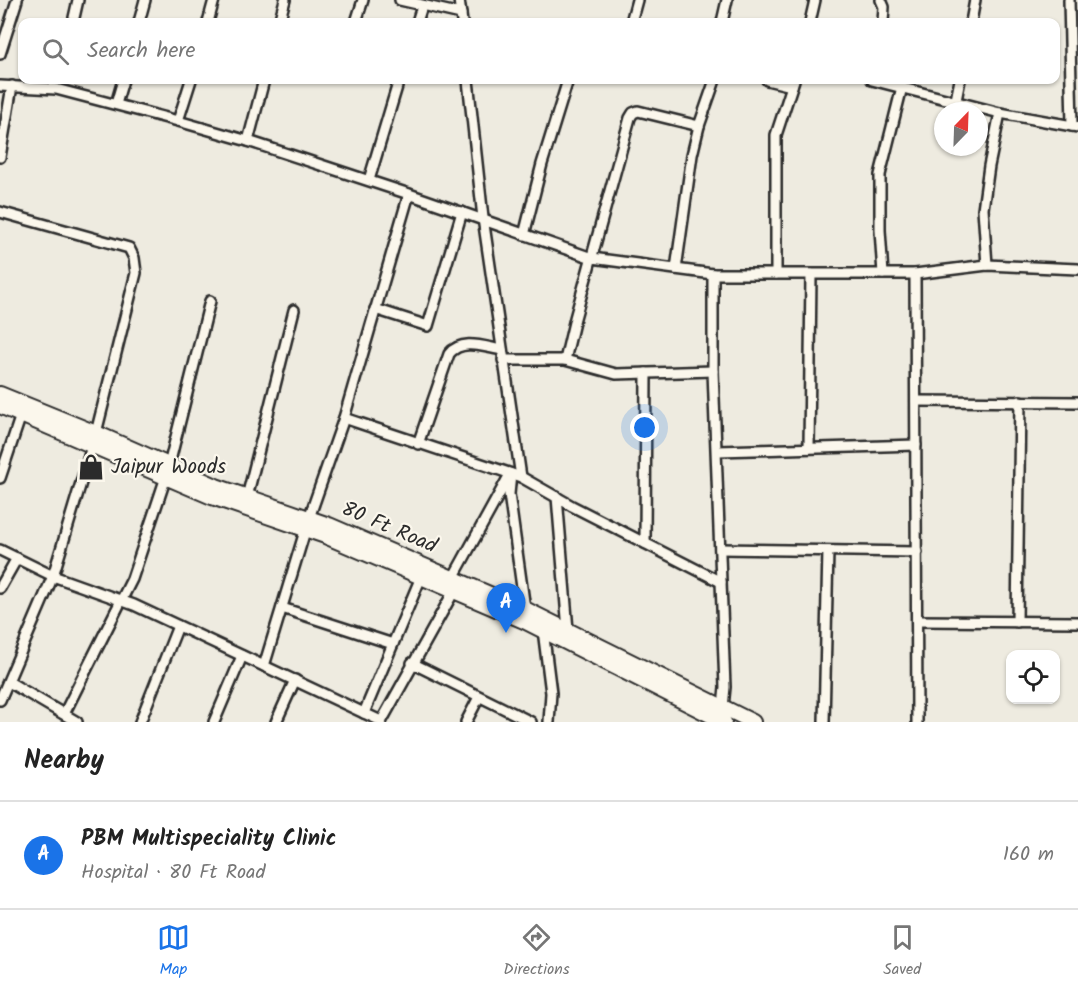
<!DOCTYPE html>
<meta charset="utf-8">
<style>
body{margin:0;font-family:Kalam,sans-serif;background:#f6f6f6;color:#222}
.controls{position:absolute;right:18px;bottom:18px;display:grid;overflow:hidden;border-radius:12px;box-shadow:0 2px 4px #0004}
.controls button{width:54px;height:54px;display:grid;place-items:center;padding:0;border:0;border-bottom:2px solid #e0e0e0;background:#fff;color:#222;font:30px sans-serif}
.compass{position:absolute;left:934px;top:102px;width:54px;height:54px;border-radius:50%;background:#fff;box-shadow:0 2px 4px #0004;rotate:23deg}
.you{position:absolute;left:645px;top:428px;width:21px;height:21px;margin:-15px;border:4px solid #fff;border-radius:50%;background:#1a73e8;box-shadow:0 0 0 9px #1a73e833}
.badge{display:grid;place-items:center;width:39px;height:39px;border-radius:50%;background:#1a73e8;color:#fff;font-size:20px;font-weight:700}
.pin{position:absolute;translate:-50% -50px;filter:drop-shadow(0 2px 3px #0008)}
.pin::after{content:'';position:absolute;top:32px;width:21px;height:18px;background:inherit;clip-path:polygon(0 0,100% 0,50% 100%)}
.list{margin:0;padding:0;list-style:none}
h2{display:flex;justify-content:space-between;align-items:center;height:78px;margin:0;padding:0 24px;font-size:26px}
h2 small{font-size:20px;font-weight:400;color:#767676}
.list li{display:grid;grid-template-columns:39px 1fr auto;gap:18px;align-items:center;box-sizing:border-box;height:108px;padding:0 24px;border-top:2px solid #e0e0e0}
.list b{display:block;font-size:22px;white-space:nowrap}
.list p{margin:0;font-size:20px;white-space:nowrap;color:#767676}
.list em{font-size:20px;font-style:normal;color:#767676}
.icon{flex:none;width:33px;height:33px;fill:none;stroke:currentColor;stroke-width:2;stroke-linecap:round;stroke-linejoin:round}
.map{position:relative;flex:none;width:1078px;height:722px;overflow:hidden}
.search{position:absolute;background:#fff;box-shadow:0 2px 4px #0004;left:18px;right:18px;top:18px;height:66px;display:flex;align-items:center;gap:15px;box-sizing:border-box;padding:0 21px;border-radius:12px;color:#767676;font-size:22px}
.sheet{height:186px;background:#fff}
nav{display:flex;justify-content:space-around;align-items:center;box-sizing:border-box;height:84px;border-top:2px solid #e0e0e0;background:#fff;font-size:16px;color:#767676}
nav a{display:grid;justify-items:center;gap:3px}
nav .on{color:#1a73e8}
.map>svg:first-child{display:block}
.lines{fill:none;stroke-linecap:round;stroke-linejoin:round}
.street-casing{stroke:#2b2b2b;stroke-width:14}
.secondary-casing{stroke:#2b2b2b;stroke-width:18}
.street{stroke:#fbf7ec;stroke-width:9}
.secondary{stroke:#fbf7ec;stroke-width:14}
.labels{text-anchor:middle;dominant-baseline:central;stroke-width:4.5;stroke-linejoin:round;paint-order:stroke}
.poi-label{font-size:21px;fill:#2b2b2b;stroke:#fbf7ec;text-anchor:start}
.street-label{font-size:21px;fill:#2b2b2b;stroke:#fbf7ec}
</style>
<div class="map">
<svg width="1078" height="722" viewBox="0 0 1078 722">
<rect width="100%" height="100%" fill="#eeebe0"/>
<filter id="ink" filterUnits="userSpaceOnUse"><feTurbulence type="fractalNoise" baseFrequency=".0167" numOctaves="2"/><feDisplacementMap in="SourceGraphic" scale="12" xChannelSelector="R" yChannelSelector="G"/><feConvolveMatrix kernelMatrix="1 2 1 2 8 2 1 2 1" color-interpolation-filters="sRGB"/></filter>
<g filter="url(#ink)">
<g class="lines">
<!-- street casing -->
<g class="street-casing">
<g id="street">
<polyline points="400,0 461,14"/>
<polyline points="459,0 462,22"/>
<polyline points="881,0 884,7 883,22"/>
<polyline points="1069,0 1072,126"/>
<polyline points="73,22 78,0"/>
<polyline points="139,22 145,0"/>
<polyline points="208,22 214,0"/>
<polyline points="279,22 285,0"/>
<polyline points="356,22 363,0"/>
<polyline points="417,22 422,6"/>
<polyline points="631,22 637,0"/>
<polyline points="722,22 727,0"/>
<polyline points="810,22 815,0"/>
<polyline points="971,22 975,0"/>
<polyline points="0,54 17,0"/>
<polyline points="468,80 483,218 521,477"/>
<polyline points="767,80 792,86"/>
<polyline points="872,80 1000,113 1078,127"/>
<polyline points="0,86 56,89 178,121 248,141 409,194 592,258 713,274 915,274 987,265 1078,269"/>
<polyline points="956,100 960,80"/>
<polyline points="116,104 123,80"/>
<polyline points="178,121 191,80"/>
<polyline points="248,141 264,80"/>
<polyline points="0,157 12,86"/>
<polyline points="369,180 399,80"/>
<polyline points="0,212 129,248 134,258 136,273 96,433"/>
<polyline points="524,235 542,164 568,80"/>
<polyline points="987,265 983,209 989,166 1000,113"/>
<polyline points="676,269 692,155 699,126 715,80"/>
<polyline points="713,274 713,371 725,687 723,707 721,712"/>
<polyline points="776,274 776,135 794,80"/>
<polyline points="883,274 880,230 880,175 902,87"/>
<polyline points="915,274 917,722"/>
<polyline points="375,309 428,326 462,212"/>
<polyline points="503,360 565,360 616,374 713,371"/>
<polyline points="565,360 575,318 630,118 633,113 638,111 699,126"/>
<polyline points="916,401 1078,402"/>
<polyline points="344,418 521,477 572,506 721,582"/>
<path d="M 418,444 L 449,354 C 462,338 484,347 502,350"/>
<polyline points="809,448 811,274"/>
<polyline points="718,451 916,445"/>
<polyline points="511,474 509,494 525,609"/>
<polyline points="0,478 21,415"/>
<polyline points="247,497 294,310"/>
<polyline points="557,497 568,630"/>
<polyline points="645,543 646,373"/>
<polyline points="720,549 917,552"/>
<polyline points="0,550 53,576 134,605 381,721"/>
<polyline points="453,578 508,478"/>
<polyline points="0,588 17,558"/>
<polyline points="282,608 393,644"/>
<polyline points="917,621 1078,622"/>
<polyline points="1017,622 1020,401"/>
<polyline points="543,630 551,693 549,722"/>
<polyline points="412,663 531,722"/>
<polyline points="264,666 309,518 344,418 409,194"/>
<polyline points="9,682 77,722"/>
<polyline points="0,700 53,576 92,446"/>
<polyline points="364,713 421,577"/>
<polyline points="64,714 132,579 166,477 210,301"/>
<polyline points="140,722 178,626"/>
<polyline points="214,722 242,656"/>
<polyline points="276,722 295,680"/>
<polyline points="381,722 454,591"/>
<polyline points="466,722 479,697"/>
<polyline points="824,722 828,551"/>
</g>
</g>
<!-- secondary casing -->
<g class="secondary-casing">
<g id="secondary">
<polyline points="0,394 96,433 216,486 329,525 529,611 753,722"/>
<polyline points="0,406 212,497 325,536 524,621 724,722"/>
</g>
</g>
<!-- street -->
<use href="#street" class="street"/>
<!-- secondary -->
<use href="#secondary" class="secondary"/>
</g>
</g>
<!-- icons -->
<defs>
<g id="shop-bare" transform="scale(2.07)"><path d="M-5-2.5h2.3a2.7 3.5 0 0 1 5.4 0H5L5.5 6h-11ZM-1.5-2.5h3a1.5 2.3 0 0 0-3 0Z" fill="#2b2b2b" stroke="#fbf7ec" stroke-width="2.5" paint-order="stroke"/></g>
</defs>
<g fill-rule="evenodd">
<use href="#shop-bare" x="91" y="467"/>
</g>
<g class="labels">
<!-- poi labels -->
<g class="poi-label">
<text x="111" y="467">Jaipur Woods</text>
</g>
<!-- street labels -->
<g class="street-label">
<text transform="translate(389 528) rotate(23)">80 Ft Road</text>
</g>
</g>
</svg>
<div class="controls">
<button><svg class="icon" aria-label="locate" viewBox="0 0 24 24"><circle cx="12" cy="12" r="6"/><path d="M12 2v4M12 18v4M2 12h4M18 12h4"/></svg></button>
</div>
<svg class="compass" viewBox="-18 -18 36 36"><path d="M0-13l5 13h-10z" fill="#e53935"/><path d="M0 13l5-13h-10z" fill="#767676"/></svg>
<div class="you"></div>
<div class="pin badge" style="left:506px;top:633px">A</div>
<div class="search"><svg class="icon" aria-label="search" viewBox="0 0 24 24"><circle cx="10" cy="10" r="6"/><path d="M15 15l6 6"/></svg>Search here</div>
</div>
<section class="sheet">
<h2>Nearby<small></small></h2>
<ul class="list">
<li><span class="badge">A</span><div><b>PBM Multispeciality Clinic</b><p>Hospital · 80 Ft Road</p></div><em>160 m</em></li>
</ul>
</section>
<nav>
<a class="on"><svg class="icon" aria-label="map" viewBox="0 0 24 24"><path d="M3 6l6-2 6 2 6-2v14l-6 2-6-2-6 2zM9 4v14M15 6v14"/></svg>Map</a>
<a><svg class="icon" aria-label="directions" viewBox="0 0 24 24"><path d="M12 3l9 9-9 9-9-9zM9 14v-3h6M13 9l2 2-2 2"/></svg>Directions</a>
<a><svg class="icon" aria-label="saved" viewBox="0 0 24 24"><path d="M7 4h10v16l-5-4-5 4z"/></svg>Saved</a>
</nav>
